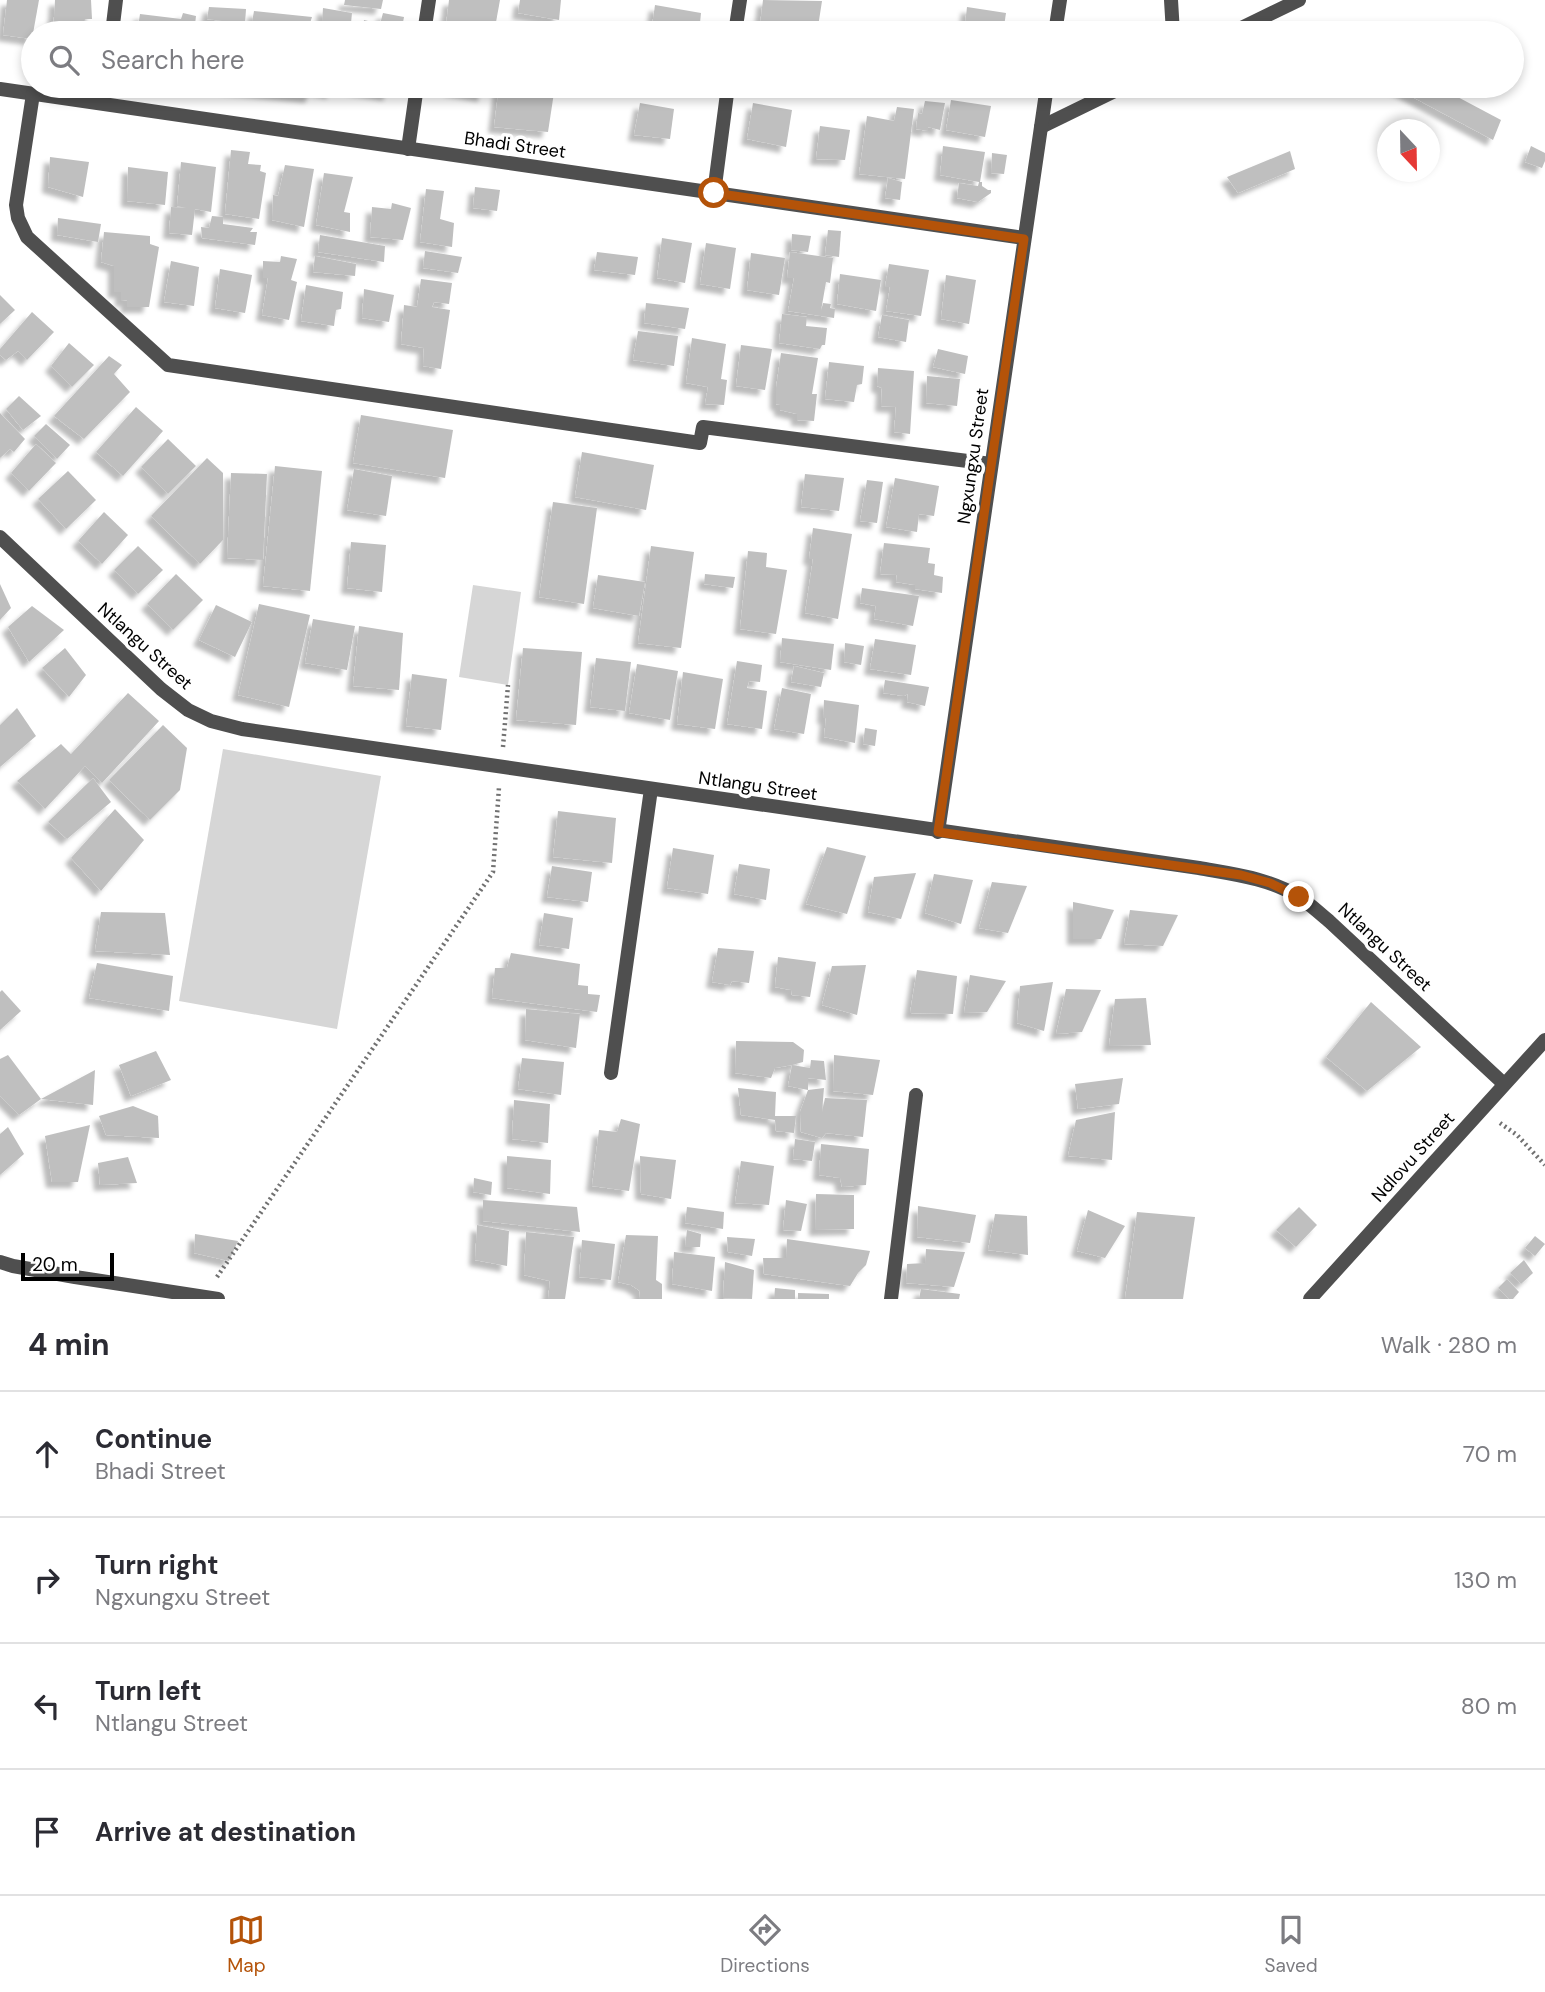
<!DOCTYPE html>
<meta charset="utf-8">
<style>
body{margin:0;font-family:"DM Sans",sans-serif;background:#f7f7f7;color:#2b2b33}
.compass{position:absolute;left:1377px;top:119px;width:63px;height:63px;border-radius:50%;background:#fff;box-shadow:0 4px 10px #0003;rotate:158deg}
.scale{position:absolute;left:21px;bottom:18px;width:93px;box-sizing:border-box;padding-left:7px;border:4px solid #000;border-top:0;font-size:19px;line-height:24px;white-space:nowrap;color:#000;-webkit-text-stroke:5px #fff;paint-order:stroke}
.stop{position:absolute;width:21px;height:21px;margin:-16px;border:5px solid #b45309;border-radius:50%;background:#fff}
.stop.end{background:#b45309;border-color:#fff;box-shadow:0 2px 7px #0008}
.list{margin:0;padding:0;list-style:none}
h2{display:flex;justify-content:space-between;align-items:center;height:91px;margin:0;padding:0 28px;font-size:30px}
h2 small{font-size:23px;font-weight:400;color:#7c7c81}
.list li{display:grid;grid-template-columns:46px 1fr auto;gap:21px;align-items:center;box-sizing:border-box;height:126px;padding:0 28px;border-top:2px solid #e1e1e2}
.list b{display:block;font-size:26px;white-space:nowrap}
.list p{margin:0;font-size:23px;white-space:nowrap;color:#7c7c81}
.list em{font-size:23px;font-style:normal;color:#7c7c81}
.icon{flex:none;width:38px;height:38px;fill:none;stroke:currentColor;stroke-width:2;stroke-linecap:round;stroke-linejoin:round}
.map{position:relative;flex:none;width:1545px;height:1299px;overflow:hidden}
.search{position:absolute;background:#fff;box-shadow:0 4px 10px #0003;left:21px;right:21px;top:21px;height:77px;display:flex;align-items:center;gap:18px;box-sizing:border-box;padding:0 24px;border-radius:38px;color:#7c7c81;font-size:26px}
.sheet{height:595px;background:#fff}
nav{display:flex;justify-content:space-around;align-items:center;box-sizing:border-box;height:98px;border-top:2px solid #e1e1e2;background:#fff;font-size:19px;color:#7c7c81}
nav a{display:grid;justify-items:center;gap:4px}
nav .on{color:#b45309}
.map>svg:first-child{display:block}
.green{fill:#d6d6d6}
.building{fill:#bfbfbf;filter:url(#shadow)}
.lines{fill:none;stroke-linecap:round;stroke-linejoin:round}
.path{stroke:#717171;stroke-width:4.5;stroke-dasharray:2 3.5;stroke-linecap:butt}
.lane{stroke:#4f4f4f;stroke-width:14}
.street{stroke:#4f4f4f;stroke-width:14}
.route{stroke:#b45309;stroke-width:9}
.labels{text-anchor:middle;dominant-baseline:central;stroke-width:7;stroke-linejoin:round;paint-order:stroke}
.street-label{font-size:18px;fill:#000;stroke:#fff}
</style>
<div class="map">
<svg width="1545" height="1299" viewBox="0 0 1545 1299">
<defs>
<filter id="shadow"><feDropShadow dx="-6" dy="6" stdDeviation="2" flood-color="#0004"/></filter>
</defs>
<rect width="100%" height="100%" fill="#fff"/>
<!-- green -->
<g class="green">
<polygon points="473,585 521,592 508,685 459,677"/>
<polygon points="223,749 381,776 337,1029 179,1001"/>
</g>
<!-- building -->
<g class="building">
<polygon points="7,0 39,0 32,39 3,35"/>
<polygon points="55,0 91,0 92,19 85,19 82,33 53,33"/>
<polygon points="345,0 383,0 381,9 344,5"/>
<polygon points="449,0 500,0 494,33 446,25"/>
<polygon points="520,0 561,0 559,20 518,13"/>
<polygon points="763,0 822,1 817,33 759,33"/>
<polygon points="655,5 701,13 699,33 651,33"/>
<polygon points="209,7 246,9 245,24 207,19"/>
<polygon points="967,7 1006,13 1003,33 964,33"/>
<polygon points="323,8 352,13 350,33 250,33 254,11 312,17 310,23 322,22"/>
<polygon points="183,13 196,16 194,33 137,33 140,14 181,19"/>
<polygon points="383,13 404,17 401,33 362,33 364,20 380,24"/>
<polygon points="830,24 867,30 867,33 829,33"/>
<polygon points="205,26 247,29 246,33 204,33"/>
<polygon points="227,86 334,86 332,93 314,89 311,97 227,89"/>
<polygon points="354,86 391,86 389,95 353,89"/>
<polygon points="451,86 485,86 484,96 450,90"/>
<polygon points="499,86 555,86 548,132 494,127"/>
<polygon points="1392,86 1437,86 1501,120 1493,140"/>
<polygon points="951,100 991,106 985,137 946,130"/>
<polygon points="925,101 945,103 940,130 928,127 928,131 916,129 918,113 922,114"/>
<polygon points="640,103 674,109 670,139 634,135"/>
<polygon points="753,103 792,110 786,147 747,139"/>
<polygon points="897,107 914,109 905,179 859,174 867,116 894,121"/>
<polygon points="820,126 850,130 845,160 816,159"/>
<polygon points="943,146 985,152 980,182 982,182 982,186 988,190 991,190 991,193 978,202 957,198 959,183 978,186 979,182 940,175"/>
<polygon points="1531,146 1545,153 1545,161 1542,168 1525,162"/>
<polygon points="231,150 250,152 248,164 261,165 260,171 266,173 259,219 225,214"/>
<polygon points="1290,151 1295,169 1238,193 1227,177"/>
<polygon points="992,153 1007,155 1004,174 991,173"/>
<polygon points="50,157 89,162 83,197 48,187"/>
<polygon points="181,162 216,167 211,212 195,209 192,235 169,233 171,207 186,208 177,206"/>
<polygon points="285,165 314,169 304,227 272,220 273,195 278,196"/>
<polygon points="128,167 168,172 165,205 127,201"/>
<polygon points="324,173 353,177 344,212 350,213 350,232 316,225"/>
<polygon points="888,178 902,182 900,200 885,198"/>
<polygon points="475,187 500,190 497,211 473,208"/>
<polygon points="426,189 444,191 440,219 454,223 452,247 420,242"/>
<polygon points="392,203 411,208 403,240 370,237 372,207 391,209"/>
<polygon points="212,216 223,217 223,224 253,228 250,232 257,232 255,245 202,238 201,227 209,228"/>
<polygon points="58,218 101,224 98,242 57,235"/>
<polygon points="828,230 841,231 839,257 825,255"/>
<polygon points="104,232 150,236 150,244 159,247 149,307 127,307 127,300 121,301 121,292 114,292 114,266 101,262"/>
<polygon points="792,234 811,236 808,252 791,250"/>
<polygon points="320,235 385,246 384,262 318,252"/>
<polygon points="662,238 692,243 685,283 657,278"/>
<polygon points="706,243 736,248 730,289 700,284"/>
<polygon points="425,251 462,257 458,273 423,268"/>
<polygon points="597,252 638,257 635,275 594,270"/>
<polygon points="790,252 833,258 830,283 826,282 821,311 823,303 831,304 830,308 835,309 834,318 788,311 794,278 787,278"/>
<polygon points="751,253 785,258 779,295 747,290"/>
<polygon points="281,256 297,259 291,280 297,282 289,320 262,315 268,278 263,278 263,261 280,262"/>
<polygon points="315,256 356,264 355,276 313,272"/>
<polygon points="171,261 199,267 194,306 164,302"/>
<polygon points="889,264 929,270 921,316 886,311 890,287 885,287"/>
<polygon points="220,269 252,275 245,313 215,308"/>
<polygon points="840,274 881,280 876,311 837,304"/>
<polygon points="946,275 976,280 969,324 941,319"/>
<polygon points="421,279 452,283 449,304 434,302 432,307 450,310 441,369 423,366 424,348 401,344 404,305 417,307"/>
<polygon points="306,285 343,292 341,309 336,310 334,326 301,321"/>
<polygon points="364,289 394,295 389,322 362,318"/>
<polygon points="0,295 15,310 0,324"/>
<polygon points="646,303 689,308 685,329 644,323"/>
<polygon points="32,312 54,332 27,360 18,351 6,360 0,355 0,349"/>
<polygon points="782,314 807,317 806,326 827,328 825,345 822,345 820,349 779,343"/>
<polygon points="882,315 909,320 906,342 878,337"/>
<polygon points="638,331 678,336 674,366 633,360"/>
<polygon points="692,338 726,344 721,379 727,380 724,405 705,404 708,387 686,383"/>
<polygon points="69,343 94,365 72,387 51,366"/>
<polygon points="741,345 772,349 765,390 736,386"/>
<polygon points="938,349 968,356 965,374 933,367"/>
<polygon points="781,353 818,358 812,394 817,394 814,421 797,420 797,414 780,410 780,405 776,404 776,388"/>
<polygon points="109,356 122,365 114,374 130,392 84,439 54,416"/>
<polygon points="829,362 864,366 862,384 857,385 854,402 825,399"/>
<polygon points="878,368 914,371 910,434 894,432 896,407 881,406 882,388 877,386"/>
<polygon points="927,376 960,379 957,406 926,403"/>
<polygon points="19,396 41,416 23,430 6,409"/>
<polygon points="136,407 163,431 123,476 96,452"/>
<polygon points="0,413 25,439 14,452 10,449 0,458"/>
<polygon points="361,415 453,430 445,478 353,463"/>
<polygon points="46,424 70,445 57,459 34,436"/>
<polygon points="168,439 196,466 168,494 141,467"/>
<polygon points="36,444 56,463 29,491 11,473"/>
<polygon points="582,452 654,465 646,510 575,497"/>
<polygon points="207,458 223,473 223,540 200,564 151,516"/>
<polygon points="275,466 322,471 310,591 263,586"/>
<polygon points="354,469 392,476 386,516 347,510"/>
<polygon points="68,471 96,500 66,529 38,499"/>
<polygon points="231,473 267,474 263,560 227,558"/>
<polygon points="805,474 844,478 839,511 801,507"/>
<polygon points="895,478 939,486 934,516 919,514 917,532 886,527"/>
<polygon points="867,480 883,482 877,523 860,521"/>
<polygon points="553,502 597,508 584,604 539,597"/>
<polygon points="104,512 128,535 102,564 78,541"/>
<polygon points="813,528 852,534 838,619 805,613 813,559 809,559"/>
<polygon points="351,542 386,545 382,592 347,588"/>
<polygon points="884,543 930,548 928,563 935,564 934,575 943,577 942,593 915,589 915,585 896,582 897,575 880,574"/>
<polygon points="138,546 163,570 138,594 114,570"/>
<polygon points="651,546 694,552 681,648 638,643"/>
<polygon points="748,551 767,553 766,567 787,570 776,634 740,629"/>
<polygon points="176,574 203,600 173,630 147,604"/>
<polygon points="705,574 735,577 733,588 704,584"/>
<polygon points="598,575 645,582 639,616 593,608"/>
<polygon points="0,584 11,608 0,620"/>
<polygon points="862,588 919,596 913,626 874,619 876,606 860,603"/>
<polygon points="259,604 310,615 289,707 238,695"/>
<polygon points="216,605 252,622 235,657 199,640"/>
<polygon points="32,606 64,630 29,662 8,627"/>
<polygon points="313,619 355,626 347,670 305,663"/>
<polygon points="359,626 403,633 399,690 353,686"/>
<polygon points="782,638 834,644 831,670 780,662"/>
<polygon points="875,639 916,645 911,675 870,669"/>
<polygon points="845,643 864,646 861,665 844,662"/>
<polygon points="65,648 86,675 69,697 42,668"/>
<polygon points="523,648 582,652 576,725 516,720"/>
<polygon points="596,658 631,662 625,711 590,707"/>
<polygon points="737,661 762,665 760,682 749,681 747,688 767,691 762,729 727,724"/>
<polygon points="637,664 678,671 670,720 629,713"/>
<polygon points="794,666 824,673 821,687 791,682"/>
<polygon points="683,672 723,679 715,729 677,724"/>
<polygon points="412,674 447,679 441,730 406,726"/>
<polygon points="885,680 929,687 925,706 907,702 908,694 904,696 883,693"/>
<polygon points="782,688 811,694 804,734 774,729"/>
<polygon points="128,693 159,721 102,783 85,766 45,809 17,781 61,744 71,754"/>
<polygon points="824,700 859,705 855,743 824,737 826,718 823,718"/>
<polygon points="17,708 36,736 0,767 0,725"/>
<polygon points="163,725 187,748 180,790 150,820 109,780"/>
<polygon points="865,728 877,730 875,746 863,744"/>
<polygon points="93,778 111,802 67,839 48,822"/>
<polygon points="115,809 144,840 101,891 71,858"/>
<polygon points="558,811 616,818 612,863 553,857"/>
<polygon points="827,847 866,856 847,914 806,904"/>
<polygon points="673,848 714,855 708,894 667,888"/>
<polygon points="739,864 770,869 766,900 734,894"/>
<polygon points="552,866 592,872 588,902 547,897"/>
<polygon points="916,873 901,919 868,912 874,877"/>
<polygon points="934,874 973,880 961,924 925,913"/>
<polygon points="992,882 1027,886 1008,933 979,928"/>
<polygon points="1073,902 1114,910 1101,939 1073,939"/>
<polygon points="1130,910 1178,915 1163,946 1124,944"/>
<polygon points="101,912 165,913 170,955 95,951"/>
<polygon points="544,913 573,918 569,949 539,945"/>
<polygon points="718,948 754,951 749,983 732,981 730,985 712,982"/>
<polygon points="511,953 580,964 578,985 588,986 588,994 600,995 597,1012 492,998 495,968 507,968"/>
<polygon points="778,957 816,962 810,997 792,995 791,990 775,987"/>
<polygon points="97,963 173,976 169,1011 89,998"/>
<polygon points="866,965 857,1015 822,1005 832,966"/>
<polygon points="917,970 957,976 953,1014 910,1013"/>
<polygon points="970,975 1006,981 987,1012 964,1013"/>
<polygon points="1053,982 1044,1031 1017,1023 1020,986"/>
<polygon points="1066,989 1101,990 1082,1032 1056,1034"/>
<polygon points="2,990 21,1011 0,1030 0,992"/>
<polygon points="1146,998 1151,1045 1109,1046 1115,999"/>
<polygon points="1371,1002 1421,1047 1367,1091 1326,1057"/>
<polygon points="526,1009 580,1014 576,1048 525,1040"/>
<polygon points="736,1041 793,1042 804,1050 803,1062 792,1065 810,1068 811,1060 824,1061 826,1080 808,1078 808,1090 788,1086 792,1065 775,1068 771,1078 735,1073"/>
<polygon points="156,1051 171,1080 131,1096 119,1065"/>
<polygon points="8,1055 41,1099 19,1115 0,1096 0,1059"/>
<polygon points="834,1055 880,1060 873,1095 833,1091"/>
<polygon points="522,1058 564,1062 561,1095 518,1089"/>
<polygon points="95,1070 93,1105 41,1099"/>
<polygon points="1123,1078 1119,1104 1078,1109 1075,1084"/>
<polygon points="738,1088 776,1092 775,1116 796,1116 794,1133 776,1131 775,1120 741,1115"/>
<polygon points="824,1088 822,1112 825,1098 867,1100 863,1137 826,1133 822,1138 801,1132 800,1112 808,1090"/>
<polygon points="514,1100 550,1104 548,1143 512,1139"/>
<polygon points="133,1106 158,1116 159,1138 106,1135 99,1116"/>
<polygon points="1115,1112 1112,1160 1068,1156 1076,1120"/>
<polygon points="621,1119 640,1124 629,1191 592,1186 599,1130 617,1132"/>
<polygon points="90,1125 78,1182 52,1182 45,1136"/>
<polygon points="8,1127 24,1154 0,1175 0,1134"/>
<polygon points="795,1139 815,1142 812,1161 793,1159"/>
<polygon points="821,1144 869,1149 866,1185 842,1187 840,1178 819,1175"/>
<polygon points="507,1156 551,1160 550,1194 507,1188"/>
<polygon points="640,1156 676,1160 671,1199 641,1194"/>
<polygon points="128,1157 137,1183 100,1185 98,1163"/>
<polygon points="741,1161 774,1166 769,1205 735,1203"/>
<polygon points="474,1178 492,1182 491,1195 473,1192"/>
<polygon points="816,1194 854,1195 854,1229 815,1230"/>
<polygon points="483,1200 577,1207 580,1232 483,1221"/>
<polygon points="786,1200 807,1204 801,1231 783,1230"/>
<polygon points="918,1206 976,1215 970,1243 917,1237"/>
<polygon points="687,1207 724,1212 723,1229 685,1223"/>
<polygon points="1299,1207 1317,1225 1296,1247 1276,1230"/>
<polygon points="1088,1210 1125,1226 1105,1258 1077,1251"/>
<polygon points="1137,1212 1195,1217 1183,1299 1125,1299"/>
<polygon points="995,1214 1027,1216 1028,1255 988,1250"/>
<polygon points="477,1225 509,1231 507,1266 475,1260"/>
<polygon points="687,1230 701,1234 700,1247 685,1247"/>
<polygon points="526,1232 574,1237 565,1299 548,1299 550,1281 524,1275"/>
<polygon points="195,1234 238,1241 229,1261 194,1253"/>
<polygon points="626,1235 658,1236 656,1280 662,1284 662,1299 639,1299 640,1291 631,1285 618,1282"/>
<polygon points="1535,1236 1545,1244 1535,1256 1525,1248"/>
<polygon points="727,1237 755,1239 752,1256 728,1252"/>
<polygon points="787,1239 870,1251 866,1265 858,1273 850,1286 764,1274 763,1258 786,1258"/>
<polygon points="582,1240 615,1244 611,1280 579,1277"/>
<polygon points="926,1249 965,1252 954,1287 906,1283 907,1264 925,1263"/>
<polygon points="674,1252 715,1257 712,1291 672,1284"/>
<polygon points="1524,1260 1533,1273 1521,1284 1510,1273"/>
<polygon points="725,1262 754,1270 752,1299 723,1298"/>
<polygon points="1507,1279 1519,1292 1513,1299 1509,1299 1498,1288"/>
<polygon points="775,1288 795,1290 795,1299 774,1299"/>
<polygon points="921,1289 960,1294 959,1299 919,1299"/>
<polygon points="798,1293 829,1294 829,1299 798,1299"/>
</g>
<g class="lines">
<!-- path -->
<g class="path">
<polyline points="503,747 508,685"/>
<polyline points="1500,1123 1517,1135 1545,1165"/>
<polyline points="217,1277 493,872 499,787"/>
</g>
<!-- lane -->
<g class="lane">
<polyline points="1171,0 1173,33"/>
<polyline points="112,33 116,0"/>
<polyline points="424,33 429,0"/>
<polyline points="735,33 740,0"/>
<polyline points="1231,33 1299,0"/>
<polyline points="102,103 104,86"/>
<polyline points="1041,127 1125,86"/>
<polyline points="408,149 417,86"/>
<polyline points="714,193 728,86"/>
<polyline points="611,1073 651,789"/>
<polyline points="891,1299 916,1095"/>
</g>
<!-- street -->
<g class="street">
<polyline points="1055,33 1060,0"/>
<polyline points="0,89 1024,238"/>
<polyline points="33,94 16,205 18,218 27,237 168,365 700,443 703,427 991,464"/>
<path d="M 0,537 L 161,689 L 188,710 L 211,721 L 242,729 L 1199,868 C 1232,874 1269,878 1299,897 C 1309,903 1319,913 1329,921 L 1504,1084"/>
<polyline points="938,832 1047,86"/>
<polyline points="0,1262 13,1266 75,1277 218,1299"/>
<polyline points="1310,1299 1545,1040"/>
</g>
</g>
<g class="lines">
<!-- route -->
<polyline class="route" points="714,193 1024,239 938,832 1241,875 1270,883 1299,897"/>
</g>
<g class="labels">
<!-- street labels -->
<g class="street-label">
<text transform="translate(515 145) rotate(8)">Bhadi Street</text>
<text transform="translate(973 456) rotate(-82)">Ngxungxu Street</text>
<text transform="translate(145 646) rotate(42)">Ntlangu Street</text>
<text transform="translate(758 786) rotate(8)">Ntlangu Street</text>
<text transform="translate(1385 947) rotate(43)">Ntlangu Street</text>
<text transform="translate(1413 1157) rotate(-48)">Ndlovu Street</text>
</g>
</g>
</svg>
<svg class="compass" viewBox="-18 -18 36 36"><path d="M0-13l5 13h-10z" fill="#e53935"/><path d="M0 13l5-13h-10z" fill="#7c7c81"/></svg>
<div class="scale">20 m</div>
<div class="stop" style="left:714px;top:193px"></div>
<div class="stop end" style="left:1299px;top:897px"></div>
<div class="search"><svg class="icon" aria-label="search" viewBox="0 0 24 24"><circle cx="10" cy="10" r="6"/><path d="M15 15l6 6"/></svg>Search here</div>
</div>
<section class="sheet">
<h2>4 min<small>Walk · 280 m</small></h2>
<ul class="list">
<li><svg class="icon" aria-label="ahead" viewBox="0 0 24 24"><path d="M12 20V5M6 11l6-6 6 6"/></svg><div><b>Continue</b><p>Bhadi Street</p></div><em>70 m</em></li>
<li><svg class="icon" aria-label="right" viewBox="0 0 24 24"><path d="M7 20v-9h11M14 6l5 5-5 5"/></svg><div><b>Turn right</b><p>Ngxungxu Street</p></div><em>130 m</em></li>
<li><svg class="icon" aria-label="left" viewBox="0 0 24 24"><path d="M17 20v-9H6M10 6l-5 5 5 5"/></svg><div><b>Turn left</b><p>Ntlangu Street</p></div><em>80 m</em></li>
<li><svg class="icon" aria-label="arrive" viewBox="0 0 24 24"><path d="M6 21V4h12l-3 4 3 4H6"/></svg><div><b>Arrive at destination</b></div></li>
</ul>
</section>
<nav>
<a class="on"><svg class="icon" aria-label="map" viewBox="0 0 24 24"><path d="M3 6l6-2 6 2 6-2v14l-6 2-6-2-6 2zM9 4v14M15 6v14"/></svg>Map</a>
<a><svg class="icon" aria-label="directions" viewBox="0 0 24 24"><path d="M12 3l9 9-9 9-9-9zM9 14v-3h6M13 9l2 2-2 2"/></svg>Directions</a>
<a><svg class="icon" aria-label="saved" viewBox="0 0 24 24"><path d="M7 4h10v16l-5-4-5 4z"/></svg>Saved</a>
</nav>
